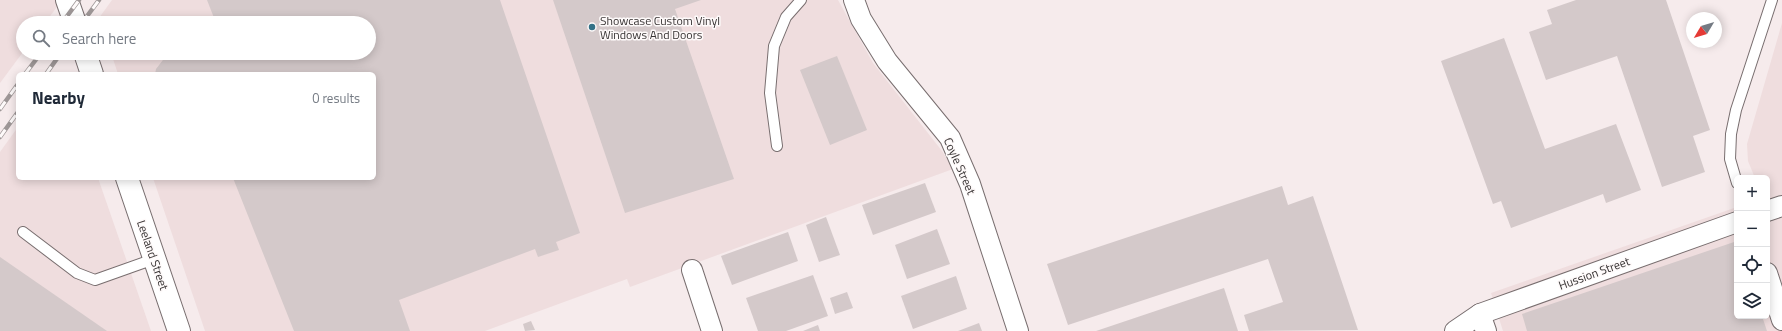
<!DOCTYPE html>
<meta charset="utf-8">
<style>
body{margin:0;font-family:"Titillium Web",sans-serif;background:#f6f6f7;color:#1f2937}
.controls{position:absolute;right:12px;bottom:12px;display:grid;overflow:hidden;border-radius:6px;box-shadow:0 2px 10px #0003}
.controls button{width:36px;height:36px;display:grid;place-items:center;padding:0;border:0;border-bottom:1px solid #e0e1e3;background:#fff;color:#1f2937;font:20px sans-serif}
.compass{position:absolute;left:1686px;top:12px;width:36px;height:36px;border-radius:50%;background:#fff;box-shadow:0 2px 10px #0003;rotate:232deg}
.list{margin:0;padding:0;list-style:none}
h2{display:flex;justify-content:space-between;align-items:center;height:52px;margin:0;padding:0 16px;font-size:17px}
h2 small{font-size:13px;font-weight:400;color:#747a83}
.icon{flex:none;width:22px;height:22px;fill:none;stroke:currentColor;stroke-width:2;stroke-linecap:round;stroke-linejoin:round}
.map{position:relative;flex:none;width:1782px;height:331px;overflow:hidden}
.search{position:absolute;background:#fff;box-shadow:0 2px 10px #0003;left:16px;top:16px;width:360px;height:44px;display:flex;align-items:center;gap:10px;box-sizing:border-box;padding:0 14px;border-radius:22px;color:#747a83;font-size:15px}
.panel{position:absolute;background:#fff;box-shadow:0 2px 10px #0003;left:16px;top:72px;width:360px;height:108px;border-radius:6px}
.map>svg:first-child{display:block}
.built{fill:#efddde}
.building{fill:#d4c9ca}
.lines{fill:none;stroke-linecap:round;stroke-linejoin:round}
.lane-casing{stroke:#786e6f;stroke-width:12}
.street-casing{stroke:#786e6f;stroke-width:22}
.secondary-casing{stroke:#786e6f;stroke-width:24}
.lane{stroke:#fff;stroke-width:10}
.street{stroke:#fff;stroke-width:20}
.secondary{stroke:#fff;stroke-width:22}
.rail-casing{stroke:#9e9797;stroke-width:4.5}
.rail{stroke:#fefafa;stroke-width:3;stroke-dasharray:9;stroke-linecap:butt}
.poi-dot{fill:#337187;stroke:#fefafa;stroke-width:1.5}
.labels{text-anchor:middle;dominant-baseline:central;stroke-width:3;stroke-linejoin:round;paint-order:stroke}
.poi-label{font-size:12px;fill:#383434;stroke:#fefafa;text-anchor:start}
.street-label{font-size:12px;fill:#383434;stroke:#fefafa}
</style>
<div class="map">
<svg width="1782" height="331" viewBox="0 0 1782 331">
<rect width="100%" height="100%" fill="#f6ebec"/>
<!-- built -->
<g class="built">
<polygon points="0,0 62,0 45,23 23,23 23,52 0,83"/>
<polygon points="112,0 838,0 873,63 942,151 953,169 630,287 627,279 485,331 205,331 153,178 374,178 374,74 118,74 111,53 369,53 369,23 101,23 99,18"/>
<polygon points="1782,23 1782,331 1503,331 1491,293 1737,207 1737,316 1767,316 1767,178 1755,178 1748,161 1747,144"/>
<polygon points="18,127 18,178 98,178 151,331 0,331 0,152"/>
</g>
<!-- building -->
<g class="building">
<polygon points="207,0 500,0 580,233 556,242 559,250 538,257 535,249 399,300 410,331 294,331 233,178 374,178 374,74 155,74 156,69 166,56 173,53 369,53 369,23 216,23"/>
<polygon points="553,0 701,0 675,9 734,179 625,213"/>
<polygon points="1576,0 1666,0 1710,130 1693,136 1705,172 1662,187 1617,56 1546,80 1529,32 1552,24 1547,10"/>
<polygon points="1504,38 1545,149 1616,124 1641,190 1606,203 1603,194 1511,228 1501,201 1493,204 1441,61"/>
<polygon points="837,56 867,130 830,145 800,70"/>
<polygon points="925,183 936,212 873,235 862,205"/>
<polygon points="1282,186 1288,205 1313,196 1358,330 1249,331 1244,315 1283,302 1268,259 1068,325 1047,264"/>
<polygon points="826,217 840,255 819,262 806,225"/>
<polygon points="937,229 950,264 907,279 895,245"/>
<polygon points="788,232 798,261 732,285 721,256"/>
<polygon points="1737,241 1737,316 1762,316 1767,331 1527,331 1522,314"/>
<polygon points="0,257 107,331 0,331"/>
<polygon points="813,275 828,316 786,331 758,331 746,298"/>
<polygon points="956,276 967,309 913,329 901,296"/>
<polygon points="1224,288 1238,331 1096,331"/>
<polygon points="847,292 853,308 835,314 830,298"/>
<polygon points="531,321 535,330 525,331 523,324"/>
<polygon points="979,323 982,331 958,331"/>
<polygon points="818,325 820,331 803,331"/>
</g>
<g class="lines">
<!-- lane casing -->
<g class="lane-casing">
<g id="lane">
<polyline points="777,146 770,93 774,46 786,17 801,0"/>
<polyline points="1737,183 1730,159 1731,134 1736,110 1772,0"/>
<polyline points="23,232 77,273 95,280 154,259"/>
</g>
</g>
<!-- street casing -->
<g class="street-casing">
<g id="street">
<polyline points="854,0 861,19 887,61 950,138 970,184 1018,331"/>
<polyline points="1767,211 1782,206"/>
<polyline points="692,270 712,331"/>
<polyline points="1767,273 1782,320"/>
<polyline points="1480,314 1486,331"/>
<polyline points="1455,331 1480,314 1737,222"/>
</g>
</g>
<!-- secondary casing -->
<g class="secondary-casing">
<g id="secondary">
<polyline points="67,0 75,23"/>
<polyline points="85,53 92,74"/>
<polyline points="127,178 179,331"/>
</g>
</g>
<!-- lane -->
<use href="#lane" class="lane"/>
<!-- street -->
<use href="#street" class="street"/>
<!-- secondary -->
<use href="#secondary" class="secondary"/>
<!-- rail casing -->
<g class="rail-casing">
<g id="rail">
<polyline points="62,23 79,0"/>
<polyline points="82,23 99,0"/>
<polyline points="25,74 41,53"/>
<polyline points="46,74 61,53"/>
<polyline points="0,109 18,84"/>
<polyline points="0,137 18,112"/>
</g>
</g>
<!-- rail -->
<use href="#rail" class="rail"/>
</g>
<!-- markers -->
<circle class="poi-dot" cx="592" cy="27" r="4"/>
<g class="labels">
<!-- poi labels -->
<g class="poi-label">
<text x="600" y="20">Showcase Custom Vinyl<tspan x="600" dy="14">Windows And Doors</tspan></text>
</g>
<!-- street labels -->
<g class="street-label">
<text transform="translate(960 166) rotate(66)">Coyle Street</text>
<text transform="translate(153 255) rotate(71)">Leeland Street</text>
<text transform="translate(1594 273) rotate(-20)">Hussion Street</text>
</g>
</g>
</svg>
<div class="controls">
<button>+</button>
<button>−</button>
<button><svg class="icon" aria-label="locate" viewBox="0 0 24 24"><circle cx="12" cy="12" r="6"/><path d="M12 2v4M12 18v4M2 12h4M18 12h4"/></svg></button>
<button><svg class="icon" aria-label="layers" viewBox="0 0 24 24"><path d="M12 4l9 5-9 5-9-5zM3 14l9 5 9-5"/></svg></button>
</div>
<svg class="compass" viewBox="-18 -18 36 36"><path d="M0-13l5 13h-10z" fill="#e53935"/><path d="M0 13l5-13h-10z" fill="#747a83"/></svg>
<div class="search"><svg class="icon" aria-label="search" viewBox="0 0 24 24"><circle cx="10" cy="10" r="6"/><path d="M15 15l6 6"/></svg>Search here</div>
<section class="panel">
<h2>Nearby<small>0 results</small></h2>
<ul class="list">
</ul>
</section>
</div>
